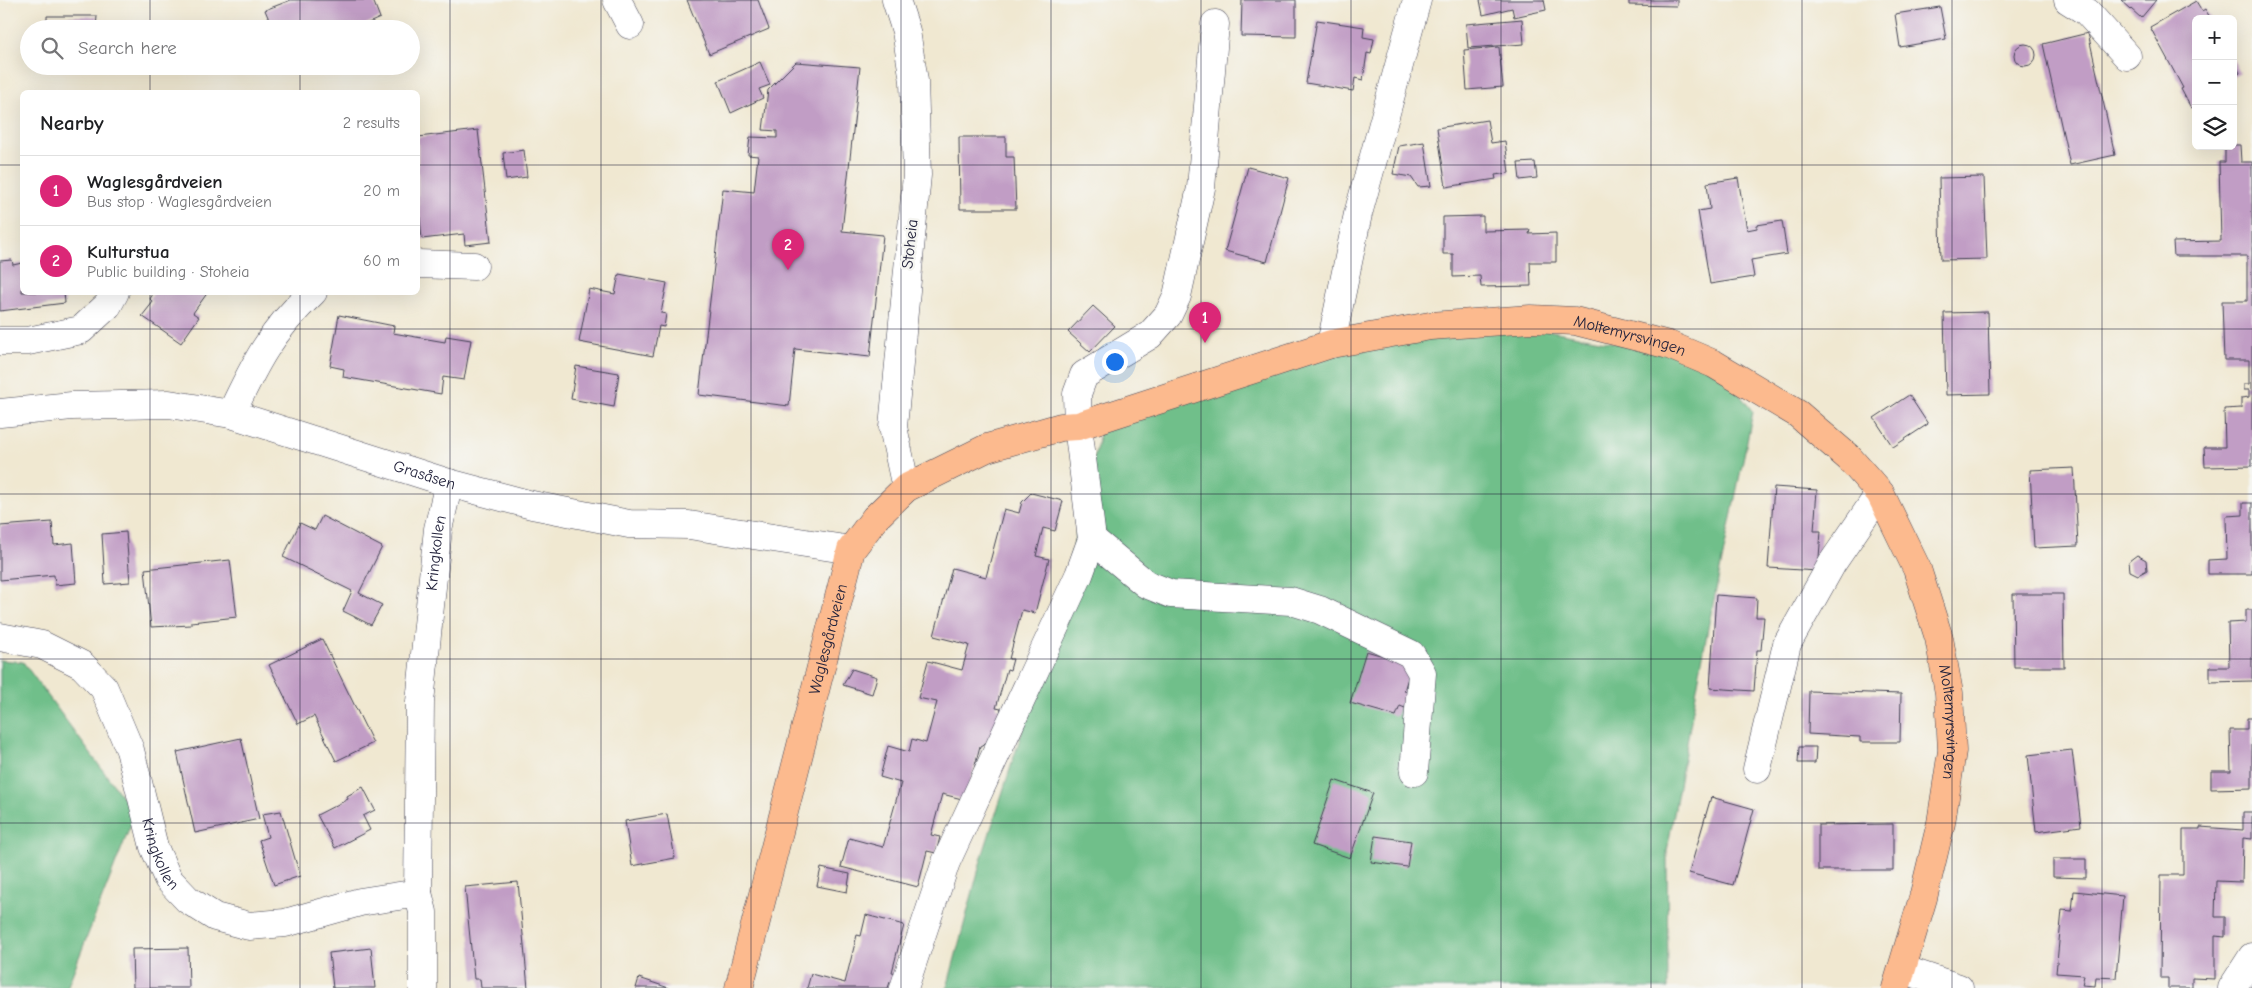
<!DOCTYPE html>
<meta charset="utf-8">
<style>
body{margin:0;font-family:"Comic Neue",sans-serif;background:#f2f2f2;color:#202124}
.controls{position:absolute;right:15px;top:15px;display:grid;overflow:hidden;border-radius:8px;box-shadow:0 5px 20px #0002}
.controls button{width:45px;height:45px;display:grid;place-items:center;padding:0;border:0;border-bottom:1px solid #e0e0e0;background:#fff;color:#202124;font:25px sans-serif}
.you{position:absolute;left:1114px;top:361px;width:18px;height:18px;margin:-12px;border:4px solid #fff;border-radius:50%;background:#1a73e8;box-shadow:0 0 0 8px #1a73e833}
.badge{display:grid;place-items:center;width:32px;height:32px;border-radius:50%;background:#db2777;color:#fff;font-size:16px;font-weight:700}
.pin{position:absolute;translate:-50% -41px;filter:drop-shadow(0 1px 2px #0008)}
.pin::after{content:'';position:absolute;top:26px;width:18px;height:15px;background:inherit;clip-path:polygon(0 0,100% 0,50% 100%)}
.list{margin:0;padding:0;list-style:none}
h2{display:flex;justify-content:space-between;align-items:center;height:65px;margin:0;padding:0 20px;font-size:21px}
h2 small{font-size:16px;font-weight:400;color:#757577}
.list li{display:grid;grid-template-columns:32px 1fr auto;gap:15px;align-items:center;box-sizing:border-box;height:70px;padding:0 20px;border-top:1px solid #e0e0e0}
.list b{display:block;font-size:19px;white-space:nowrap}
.list p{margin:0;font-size:16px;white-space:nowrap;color:#757577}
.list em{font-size:16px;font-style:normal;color:#757577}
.icon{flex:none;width:28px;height:28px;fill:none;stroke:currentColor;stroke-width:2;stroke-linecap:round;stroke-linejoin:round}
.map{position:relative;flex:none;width:2252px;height:988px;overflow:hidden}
.search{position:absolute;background:#fff;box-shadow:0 5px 20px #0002;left:20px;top:20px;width:400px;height:55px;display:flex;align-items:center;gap:12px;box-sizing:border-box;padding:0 18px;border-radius:28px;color:#757577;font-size:19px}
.panel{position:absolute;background:#fff;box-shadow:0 5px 20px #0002;left:20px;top:90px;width:400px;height:205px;border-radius:8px}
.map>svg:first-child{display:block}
.forest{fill:#6fbf8a;stroke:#487062}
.building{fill:#c19dc5}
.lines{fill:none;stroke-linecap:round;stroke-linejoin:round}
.minor-casing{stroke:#414052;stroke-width:29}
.major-casing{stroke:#414052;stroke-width:29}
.minor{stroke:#fff;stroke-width:28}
.major{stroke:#fcba8e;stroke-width:28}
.grid{fill:none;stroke:#22223b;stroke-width:1;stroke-opacity:0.55}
.labels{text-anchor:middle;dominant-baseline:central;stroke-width:5;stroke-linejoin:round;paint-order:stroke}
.street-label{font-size:16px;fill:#22223b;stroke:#f6f6f2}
</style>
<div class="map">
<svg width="2252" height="988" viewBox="0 0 2252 988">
<rect width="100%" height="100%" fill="#f6f6f2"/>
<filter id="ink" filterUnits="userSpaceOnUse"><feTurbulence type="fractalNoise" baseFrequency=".02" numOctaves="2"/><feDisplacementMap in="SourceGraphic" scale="10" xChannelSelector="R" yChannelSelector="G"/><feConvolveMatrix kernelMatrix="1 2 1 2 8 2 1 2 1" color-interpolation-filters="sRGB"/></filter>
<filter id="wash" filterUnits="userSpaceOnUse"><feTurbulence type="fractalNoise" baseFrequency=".0096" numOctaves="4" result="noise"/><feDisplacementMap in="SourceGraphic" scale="20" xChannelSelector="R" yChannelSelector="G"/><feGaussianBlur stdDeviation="1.12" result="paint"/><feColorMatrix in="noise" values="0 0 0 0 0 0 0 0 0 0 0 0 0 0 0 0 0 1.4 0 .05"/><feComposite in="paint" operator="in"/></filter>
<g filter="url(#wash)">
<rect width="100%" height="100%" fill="#f0e8d1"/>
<!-- forest -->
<g class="forest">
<polygon points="1497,321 1714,361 1753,412 1708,628 1667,851 1668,988 947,988 982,857 1049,647 1100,433 1276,362"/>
<polygon points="0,660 23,662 135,814 67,988 0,988"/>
</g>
<g id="blocks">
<!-- building -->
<g class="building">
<polygon points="291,0 373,0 380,18 355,29 273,29 265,10"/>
<polygon points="687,0 758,0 769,29 709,54"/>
<polygon points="1242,0 1296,0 1296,37 1241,36"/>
<polygon points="1480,0 1544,0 1546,10 1514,17 1512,8 1483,15"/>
<polygon points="1629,0 1677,0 1677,6 1629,5"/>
<polygon points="2121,0 2156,0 2141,18"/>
<polygon points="2196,1 2202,11 2205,9 2211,19 2196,19 2196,105 2191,108 2181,89 2183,88 2150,27"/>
<polygon points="1940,7 1946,39 1900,47 1895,14"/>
<polygon points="47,16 97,16 96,29 47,29"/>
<polygon points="1522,19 1524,44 1468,48 1466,24"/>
<polygon points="1317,20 1364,27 1363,37 1374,39 1371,54 1367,53 1363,80 1355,78 1353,91 1306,83"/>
<polygon points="2088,33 2115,155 2070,165 2043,44"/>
<circle cx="2025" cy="55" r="11"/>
<polygon points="1499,47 1503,87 1467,90 1464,50"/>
<polygon points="2233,59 2240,73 2233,77"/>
<polygon points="760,62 770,85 759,89 763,98 731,113 718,81"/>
<polygon points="796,62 860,67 842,231 883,235 870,357 795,349 789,406 699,395 723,189 754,192 758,156 748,155 750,137 777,138 777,131 763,130 768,90"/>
<polygon points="1487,120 1491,143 1505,141 1509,173 1495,175 1496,179 1446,187 1437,128"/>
<polygon points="478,130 491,242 465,245 464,234 422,239 418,199 418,137"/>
<polygon points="959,137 1006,137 1006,157 1014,157 1016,209 960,209"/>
<polygon points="1424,142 1431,186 1418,187 1411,177 1393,174 1399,146"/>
<polygon points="2233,145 2240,145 2241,162 2252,162 2252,466 2205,467 2204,447 2225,447 2224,409 2241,408 2241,398 2249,397 2249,390 2244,390 2244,384 2249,384 2249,360 2224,360 2222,301 2247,301 2247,256 2174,256 2173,242 2221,241 2219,162 2225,162 2225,146"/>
<polygon points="524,150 527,177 506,180 503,153"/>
<polygon points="1535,162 1537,178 1520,180 1518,163"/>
<polygon points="1248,167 1289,178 1267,262 1225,251"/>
<polygon points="1984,177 1987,259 1941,260 1939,178"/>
<polygon points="1738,178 1747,230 1757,228 1757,225 1782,221 1787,254 1751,260 1754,277 1710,284 1698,211 1710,209 1707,183"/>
<polygon points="1483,216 1483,231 1530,230 1529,234 1556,233 1556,262 1530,262 1531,286 1481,287 1480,276 1453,277 1453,254 1443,254 1443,217"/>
<polygon points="12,260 13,265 22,263 22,292 64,292 65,303 0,311 0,261"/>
<polygon points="619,274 667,283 661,313 666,314 664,327 659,326 653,356 579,342 589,289 615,294"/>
<polygon points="154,292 208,292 193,313 199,317 181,343 142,316 153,302 150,299"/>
<polygon points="1093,306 1115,326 1090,352 1068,332"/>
<polygon points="1988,312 1990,394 1946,395 1944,313"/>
<polygon points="339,315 394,326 393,333 445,342 446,336 471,340 464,380 443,377 441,394 343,377 344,369 330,366"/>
<polygon points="576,366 619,373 614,407 571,399"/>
<polygon points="1909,395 1928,424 1893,447 1874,418"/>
<polygon points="2074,468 2078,546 2034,548 2030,470"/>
<polygon points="1774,487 1817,490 1814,531 1821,531 1818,571 1768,568"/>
<polygon points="1031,493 1063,501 1055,531 1043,528 1036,556 1049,559 1035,613 1022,610 1009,659 1013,659 1010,670 1007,669 996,708 1001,709 994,738 980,746 966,800 942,794 931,835 940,837 936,853 927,851 918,887 841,867 849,838 883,847 901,783 880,777 888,746 909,752 912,739 926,743 937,702 918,698 928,661 962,670 969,645 934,636 952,568 986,577 1004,509 1019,513 1022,502"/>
<polygon points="2243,503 2252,503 2252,574 2208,574 2208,560 2227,559 2226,516 2243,515"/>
<polygon points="322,516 382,547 359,593 382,605 371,625 343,611 352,591 283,557 300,523 315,530"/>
<polygon points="52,522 54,545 73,543 76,583 55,585 54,575 0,580 0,526"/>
<polygon points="126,532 130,582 105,584 102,534"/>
<polygon points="2137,555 2146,560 2147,570 2138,575 2130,571 2129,561"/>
<polygon points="230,560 237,617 191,622 191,625 151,627 145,569"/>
<polygon points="2013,594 2063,594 2064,667 2014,667"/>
<polygon points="1716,595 1757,598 1756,617 1764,617 1761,650 1757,650 1754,691 1710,688"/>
<polygon points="2246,610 2252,610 2252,681 2210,682 2210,667 2229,667 2228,623 2246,622"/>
<polygon points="322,639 373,743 336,761 314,716 298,724 269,665"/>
<polygon points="1366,651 1412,664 1404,691 1409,692 1405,708 1400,706 1396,716 1350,703"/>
<polygon points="852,669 877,677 872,694 843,685"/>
<polygon points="1809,691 1901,694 1900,742 1860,742 1860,737 1808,734"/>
<polygon points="2247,718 2252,718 2252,788 2211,789 2211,771 2231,771 2230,730 2247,730"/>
<polygon points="241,738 259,819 195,833 177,752"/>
<polygon points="1799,747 1816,747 1815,763 1798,763"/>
<polygon points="2072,750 2081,826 2036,832 2028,755"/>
<polygon points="1334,780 1373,793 1350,858 1312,845"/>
<polygon points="363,787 375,810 363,816 370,830 335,848 317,815 348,799 347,796"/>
<polygon points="1711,797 1754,809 1733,885 1689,873"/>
<polygon points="281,811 300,876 274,885 259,840 268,837 262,814"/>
<polygon points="2243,812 2252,812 2252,839 2243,838 2242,882 2216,881 2215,917 2225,917 2225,937 2215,936 2215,979 2192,978 2192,988 2168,988 2168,978 2160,978 2161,875 2183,875 2183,829 2200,829 2200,827 2243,830"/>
<polygon points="667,814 675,858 632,866 625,821"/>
<polygon points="1893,824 1893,870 1818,870 1818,825"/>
<polygon points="1375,836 1411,841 1407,867 1371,862"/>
<polygon points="2053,859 2086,859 2086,878 2053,877"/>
<polygon points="821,868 850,874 847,892 817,886"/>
<polygon points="518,882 528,988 481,988 480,979 474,979 465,887"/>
<polygon points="2074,891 2123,896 2116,978 2096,977 2095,986 2082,985 2084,975 2056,973 2062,910 2072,911"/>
<polygon points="866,915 904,925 892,972 897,973 894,983 890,982 888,988 807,988 811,974 845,983 857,935 861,936"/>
<polygon points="188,948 189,988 133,988 132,949"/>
<polygon points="371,948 375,988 333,988 329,953"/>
<polygon points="639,978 669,988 636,988"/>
</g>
</g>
</g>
<g filter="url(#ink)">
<use href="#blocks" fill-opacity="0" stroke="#414052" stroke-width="1"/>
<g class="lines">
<!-- minor casing -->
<g class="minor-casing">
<g id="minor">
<polyline points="617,0 630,25"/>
<polyline points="896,0 906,31 914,81 917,175 893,427 906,488"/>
<polyline points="2068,0 2087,12 2127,56"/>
<polyline points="418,264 474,266"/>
<polyline points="0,341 28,341 81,330 108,305 115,292"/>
<polyline points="1331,344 1358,214 1417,0"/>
<path id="s1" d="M 0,413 L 72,406 L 169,404 L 231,414 L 449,483 L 532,505 L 629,524 L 689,525 L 851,550"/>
<path d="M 231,414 C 255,363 271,331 313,292"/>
<polyline points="1092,539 1146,584 1171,594 1291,601 1320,610 1411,654 1422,673 1414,772"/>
<path id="s2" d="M 0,637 L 42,645 L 82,665 L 104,688 L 130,750 L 154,847 L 168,879 L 188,900 L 215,917 L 249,926 L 285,923 L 360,902 L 418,893 L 420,702 L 438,529 L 449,483"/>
<polyline points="1757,769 1787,644 1833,562 1880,493"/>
<polyline points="418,893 423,912 423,988"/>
<polyline points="1902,969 1959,988"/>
<polyline points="904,988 946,862 1079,575 1092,539 1078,426 1077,394 1084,375 1150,335 1168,315 1177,296 1201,188 1215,24"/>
<polyline points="2232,988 2252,957"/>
</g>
</g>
<!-- major casing -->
<g class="major-casing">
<g id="major">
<path id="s3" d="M 739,988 L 851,550 L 875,518 L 906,488 L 987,448 L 1061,427 L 1078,426 L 1331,344 L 1430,326 L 1531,319 L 1575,321 L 1669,345 L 1714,364 L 1798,414 L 1849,458 L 1880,493 L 1917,569 L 1939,638 L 1949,693 L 1952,751 L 1941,823 L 1923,898 L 1896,988"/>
</g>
</g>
<!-- minor -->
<use href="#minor" class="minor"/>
<!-- major -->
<use href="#major" class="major"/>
</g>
</g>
<!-- grid -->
<path class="grid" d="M 150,0 L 150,29M 300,0 L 300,29M 450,0 L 450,988M 601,0 L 601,988M 751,0 L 751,988M 901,0 L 901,988M 1051,0 L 1051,988M 1201,0 L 1201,988M 1351,0 L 1351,988M 1501,0 L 1501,988M 1651,0 L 1651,988M 1802,0 L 1802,988M 1952,0 L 1952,988M 2102,0 L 2102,988M 150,66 L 150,92M 300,66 L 300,92M 0,165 L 22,165M 418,165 L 2252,165M 150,292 L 150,988M 300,292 L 300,988M 0,329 L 2252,329M 0,494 L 2252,494M 0,659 L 2252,659M 0,823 L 2252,823"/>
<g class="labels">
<!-- street labels -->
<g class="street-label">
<text transform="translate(910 244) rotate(-84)">Stoheia</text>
<text stroke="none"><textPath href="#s3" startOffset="1288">Moltemyrsvingen</textPath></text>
<text stroke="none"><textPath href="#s1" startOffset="435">Grasåsen</textPath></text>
<text stroke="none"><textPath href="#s2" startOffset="931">Kringkollen</textPath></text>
<text stroke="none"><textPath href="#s3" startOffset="360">Waglesgårdveien</textPath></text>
<text stroke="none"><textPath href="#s3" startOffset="1831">Moltemyrsvingen</textPath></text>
<text stroke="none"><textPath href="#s2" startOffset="295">Kringkollen</textPath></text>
</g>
</g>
</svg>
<div class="controls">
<button>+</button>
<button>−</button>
<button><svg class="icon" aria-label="layers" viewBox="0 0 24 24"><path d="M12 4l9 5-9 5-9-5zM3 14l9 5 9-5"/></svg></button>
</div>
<div class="you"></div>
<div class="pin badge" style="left:1205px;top:343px">1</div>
<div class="pin badge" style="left:788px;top:270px">2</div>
<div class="search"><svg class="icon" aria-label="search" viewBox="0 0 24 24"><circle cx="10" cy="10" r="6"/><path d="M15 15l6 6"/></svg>Search here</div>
<section class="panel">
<h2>Nearby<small>2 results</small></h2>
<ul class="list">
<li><span class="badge">1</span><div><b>Waglesgårdveien</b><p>Bus stop · Waglesgårdveien</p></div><em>20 m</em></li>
<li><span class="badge">2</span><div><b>Kulturstua</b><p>Public building · Stoheia</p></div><em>60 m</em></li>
</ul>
</section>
</div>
